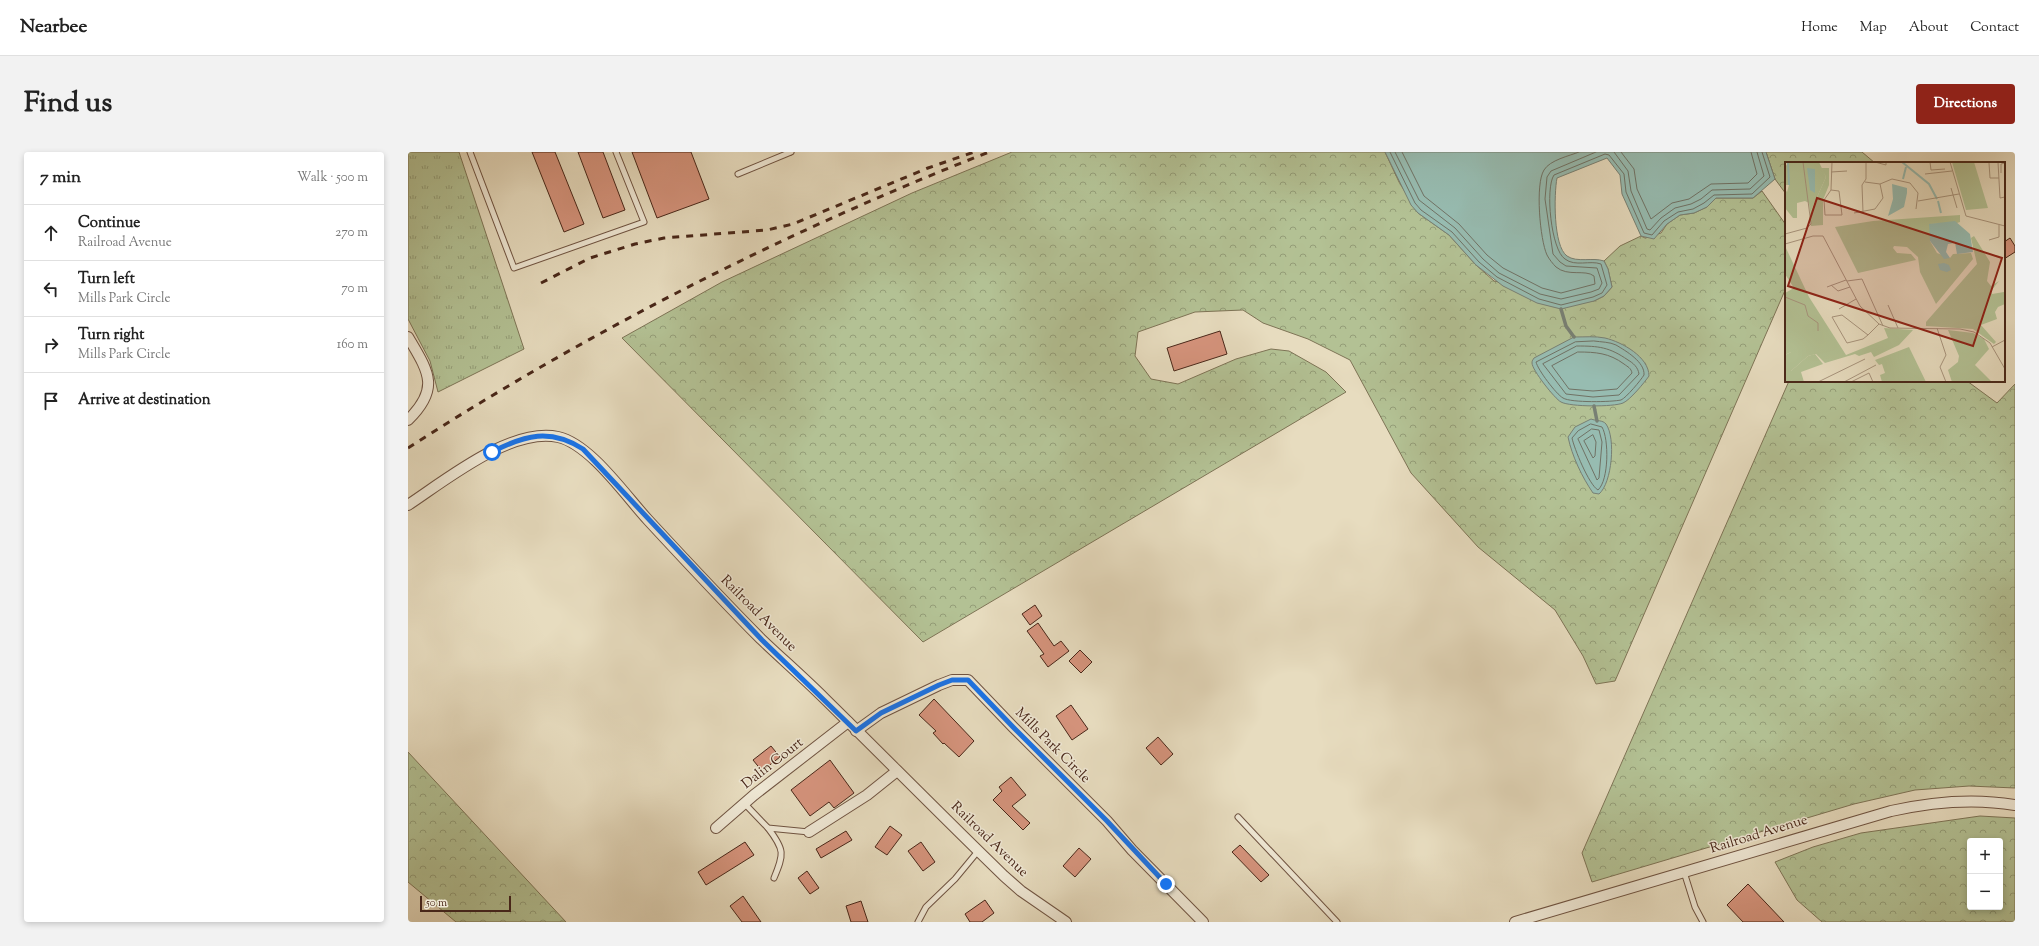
<!DOCTYPE html>
<meta charset="utf-8">
<style>
body{margin:0;font-family:"Sorts Mill Goudy",serif;background:#f2f2f2;color:#222}
.controls{position:absolute;right:12px;bottom:12px;display:grid;overflow:hidden;border-radius:4px;box-shadow:0 2px 6px #0003}
.controls button{width:36px;height:36px;display:grid;place-items:center;padding:0;border:0;border-bottom:1px solid #e0e0e0;background:#fff;color:#222;font:20px sans-serif}
.scale{position:absolute;left:12px;bottom:10px;width:91px;box-sizing:border-box;padding-left:4px;border:2px solid #492719;border-top:0;font-size:11px;line-height:14px;white-space:nowrap;color:#492719;-webkit-text-stroke:3px #efe8d5;paint-order:stroke}
.stop{position:absolute;width:12px;height:12px;margin:-9px;border:3px solid #1a73e8;border-radius:50%;background:#fff}
.stop.end{background:#1a73e8;border-color:#fff;box-shadow:0 1px 4px #0008}
.list{margin:0;padding:0;list-style:none}
h2{display:flex;justify-content:space-between;align-items:center;height:52px;margin:0;padding:0 16px;font-size:17px}
h2 small{font-size:13px;font-weight:400;color:#767676}
.list li{display:grid;grid-template-columns:26px 1fr auto;gap:12px;align-items:center;box-sizing:border-box;height:56px;padding:0 16px;border-top:1px solid #e0e0e0}
.list b{display:block;font-size:15px;white-space:nowrap}
.list p{margin:0;font-size:13px;white-space:nowrap;color:#767676}
.list em{font-size:13px;font-style:normal;color:#767676}
.icon{flex:none;width:22px;height:22px;fill:none;stroke:currentColor;stroke-width:2;stroke-linecap:round;stroke-linejoin:round}
.map{position:relative;flex:none;width:1607px;height:770px;overflow:hidden;border-radius:4px}
header{display:flex;align-items:center;gap:24px;box-sizing:border-box;height:56px;padding:0 20px;background:#fff;border-bottom:1px solid #e0e0e0}
header strong{font-size:19px}
nav{display:flex;gap:22px;margin-inline-start:auto;font-size:14px}
.intro{display:flex;align-items:center;justify-content:space-between;box-sizing:border-box;height:96px;padding:0 24px}
h1{margin:0;font-size:28px}
.button{padding:10px 18px;border-radius:4px;background:#8f2418;color:#fff;font-size:14px;font-weight:700}
main{display:flex;gap:24px;padding:0 24px}
aside{flex:1;background:#fff;border-radius:4px;box-shadow:0 2px 6px #0003}
.map>svg:first-child{display:block}
.grass{fill:url(#grass-tufts);stroke:#7e7456}
.forest{fill:url(#forest-crowns);stroke:#7e7456;fill-rule:evenodd}
.water{fill:#97bcb1;stroke:#788074}
.lines{fill:none;stroke-linecap:round;stroke-linejoin:round}
.shore{stroke:#707265;stroke-width:1}
.stream{stroke:#788074;stroke-width:3.5}
.building{fill:#d6947d;stroke:#492719}
.service-casing{stroke:#705442;stroke-width:7}
.minor-casing{stroke:#705442;stroke-width:12}
.service{stroke:#efe8d5;stroke-width:5}
.minor{stroke:#efe8d5;stroke-width:10}
.rail{stroke:#492719;stroke-width:3;stroke-dasharray:7 7;stroke-linecap:butt}
.route{stroke:#1a73e8;stroke-width:5}
.labels{text-anchor:middle;dominant-baseline:central;stroke-width:3;stroke-linejoin:round;paint-order:stroke}
.street-label{font-size:14px;fill:#492719;stroke:#efe8d5}
.inset-river{fill:none;stroke:#97bcb1;stroke-width:2}
.inset-road{fill:none;stroke:#a8947d;stroke-width:1}
.view{fill:#8f2418;fill-opacity:0.15;stroke:#8f2418;stroke-width:2}
.inset-edge{fill:none;stroke:#492719;stroke-width:2}
</style>
<header>
<strong>Nearbee</strong>
<nav><a>Home</a><a>Map</a><a>About</a><a>Contact</a></nav>
</header>
<div class="intro"><h1>Find us</h1><a class="button">Directions</a></div>
<main>
<aside>
<h2>7 min<small>Walk · 500 m</small></h2>
<ul class="list">
<li><svg class="icon" aria-label="ahead" viewBox="0 0 24 24"><path d="M12 20V5M6 11l6-6 6 6"/></svg><div><b>Continue</b><p>Railroad Avenue</p></div><em>270 m</em></li>
<li><svg class="icon" aria-label="left" viewBox="0 0 24 24"><path d="M17 20v-9H6M10 6l-5 5 5 5"/></svg><div><b>Turn left</b><p>Mills Park Circle</p></div><em>70 m</em></li>
<li><svg class="icon" aria-label="right" viewBox="0 0 24 24"><path d="M7 20v-9h11M14 6l5 5-5 5"/></svg><div><b>Turn right</b><p>Mills Park Circle</p></div><em>160 m</em></li>
<li><svg class="icon" aria-label="arrive" viewBox="0 0 24 24"><path d="M6 21V4h12l-3 4 3 4H6"/></svg><div><b>Arrive at destination</b></div></li>
</ul>
</aside>
<div class="map">
<svg width="1607" height="770" viewBox="0 0 1607 770">
<defs>
<pattern id="grass-tufts" width="24" height="20" patternUnits="userSpaceOnUse"><rect width="24" height="20" fill="#b3c194"/><path d="M3 7l-1-3M5 7V3M7 7l1-3M15 17l-1-3M17 17v-4M19 17l1-3" fill="none" stroke="#949d78"/></pattern>
<pattern id="forest-crowns" width="20" height="18" patternUnits="userSpaceOnUse"><rect width="20" height="18" fill="#b3c194"/><path d="M2 6a3 3 0 1 1 6 0M12 15a3 3 0 1 1 6 0" fill="none" stroke="#949d78"/></pattern>
</defs>
<rect width="100%" height="100%" fill="#e7dcbf"/>
<filter id="stains"><feTurbulence type="fractalNoise" baseFrequency=".005" numOctaves="4"/><feColorMatrix values="0 0 0 0 .2 0 0 0 0 .09 0 0 0 0 .02 0 0 0 .5 -.17"/></filter>
<radialGradient id="worn" r=".72"><stop offset=".6" stop-color="#630" stop-opacity="0"/><stop offset="1" stop-color="#630" stop-opacity=".3"/></radialGradient>
<!-- grass -->
<polygon class="grass" points="0,0 51,0 116,197 30,240 22,209 0,167"/>
<!-- forest -->
<g class="forest">
<polygon points="604,0 977,0 991,30 1010,61 1041,83 1068,113 1086,129 1186,149 1196,144 1204,135 1200,117 1196,109 1212,94 1233,84 1237,86 1253,81 1259,72 1272,63 1286,61 1299,55 1308,46 1345,46 1354,39 1378,73 1378,136 1207,529 1188,532 1175,504 1147,458 1070,395 1003,321 942,208 900,187 855,171 835,158 787,160 730,180 727,204 743,227 770,232 828,207 863,197 881,199 918,220 938,240 515,490 214,186 314,130 504,41"/>
<polygon points="1358,0 1454,0 1467,11 1378,11 1378,42 1367,27"/>
<polygon points="1381,229 1559,229 1589,251 1607,232 1607,636 1561,634 1507,638 1446,652 1184,730 1174,701"/>
<polygon points="0,600 158,770 48,770 0,730"/>
<path d="M 1572,664 L 1607,666 L 1607,770 L 1414,770 L 1389,748 L 1367,710 L 1405,695 L 1453,681 ZM 1562,689 L 1592,689 L 1592,755 L 1562,755 Z"/>
</g>
<!-- water -->
<g class="water">
<path d="M 977,0 L 1358,0 L 1367,27 L 1345,46 L 1308,46 L 1299,55 L 1286,61 L 1272,63 L 1259,72 L 1246,87 L 1233,84 L 1214,42 L 1212,23 L 1199,6 L 1149,26 C 1146,42 1145,94 1159,104 C 1169,111 1185,105 1196,109 L 1200,117 L 1204,135 L 1196,144 L 1186,149 L 1153,157 L 1129,151 L 1095,134 L 1068,113 L 1041,83 L 1010,61 L 1003,53 Z"/>
<path d="M 1166,185 C 1177,185 1187,184 1197,186 C 1214,190 1241,205 1241,224 C 1236,231 1222,248 1215,251 C 1206,255 1162,255 1153,250 C 1147,247 1124,218 1124,211 C 1124,208 1125,208 1126,206 Z"/>
<path d="M 1183,267 C 1188,269 1195,268 1198,272 C 1208,286 1204,331 1191,342 L 1185,341 C 1174,325 1164,304 1160,285 L 1167,275 Z"/>
</g>
<g class="lines">
<!-- shore -->
<g class="shore">
<path d="M 982,0 L 1007,51 L 1013,58 L 1044,80 L 1071,110 L 1089,125 L 1131,147 L 1153,153 L 1185,145 L 1194,141 L 1199,133 L 1193,112 C 1182,108 1167,115 1157,107 C 1143,98 1137,36 1146,23 L 1197,2 L 1201,3 L 1216,22 L 1218,40 L 1236,81 L 1244,83 L 1256,69 L 1270,60 L 1285,57 L 1296,51 L 1306,43 L 1344,42 L 1362,25 L 1354,0"/>
<polyline points="987,0 1011,48 1047,76 1075,107 1091,121 1132,142 1153,147 1183,140 1191,137 1194,131 1189,116 1158,114 1152,110 1145,102 1137,47 1139,25 1143,19 1188,0"/>
<path d="M 994,0 L 1016,44 L 1051,72 L 1079,103 L 1095,116 L 1134,136 L 1153,141 L 1187,132 L 1186,124 C 1177,117 1160,125 1148,115 C 1145,112 1141,107 1139,103 C 1132,88 1127,32 1136,18 C 1142,8 1161,4 1171,0"/>
<polyline points="1206,0 1220,19 1223,39 1239,77 1242,78 1253,66 1267,56 1283,52 1293,47 1304,38 1342,37 1356,24 1349,0"/>
<polyline points="1213,0 1226,17 1229,37 1243,67 1264,51 1281,47 1303,32 1340,31 1349,22 1343,0"/>
<path d="M 1186,189 C 1193,190 1202,190 1208,193 C 1218,199 1237,210 1236,223 C 1233,228 1218,246 1213,248 C 1204,250 1163,251 1155,246 C 1148,242 1130,218 1128,210 L 1167,190 Z"/>
<path d="M 1169,194 C 1191,194 1201,195 1220,208 C 1225,211 1230,215 1231,222 L 1211,243 L 1185,245 L 1158,242 L 1135,212 Z"/>
<path d="M 1170,200 C 1188,200 1201,201 1216,212 C 1220,215 1223,216 1224,221 L 1209,237 L 1185,239 L 1161,237 L 1144,214 Z"/>
<path d="M 1183,272 L 1194,275 C 1201,287 1201,328 1190,338 C 1181,333 1166,296 1164,286 L 1170,279 Z"/>
<polygon points="1184,277 1191,278 1194,290 1191,326 1189,328 1170,287"/>
<polygon points="1185,283 1188,290 1187,304 1185,306 1176,289"/>
</g>
<!-- stream -->
<g class="stream">
<polyline points="1153,157 1158,174 1166,185"/>
<polyline points="1186,254 1189,269"/>
</g>
</g>
<!-- building -->
<g class="building">
<polygon points="124,0 147,0 176,72 156,80"/>
<polygon points="170,0 195,0 217,58 195,66"/>
<polygon points="224,0 283,0 301,47 249,66"/>
<polygon points="1602,86 1607,94 1607,100 1596,107 1596,90"/>
<polygon points="812,179 819,202 766,219 759,196"/>
<polygon points="627,453 634,464 622,473 614,462"/>
<polygon points="630,471 646,494 653,489 661,499 640,515 632,504 636,502 619,479"/>
<polygon points="672,498 684,510 673,521 661,509"/>
<polygon points="526,547 566,589 551,605 536,591 535,592 525,581 528,579 511,563"/>
<polygon points="663,553 680,577 664,588 648,564"/>
<polygon points="750,585 765,602 753,613 738,596"/>
<polygon points="363,594 372,605 354,619 345,608"/>
<polygon points="422,608 446,641 426,656 421,650 402,664 383,638"/>
<polygon points="603,625 618,643 604,654 622,671 615,678 585,648 594,639 591,635"/>
<polygon points="482,674 494,683 479,703 467,695"/>
<polygon points="438,679 444,688 413,706 408,697"/>
<polygon points="337,690 346,703 298,733 290,720"/>
<polygon points="513,690 527,710 515,719 500,699"/>
<polygon points="832,693 861,723 853,730 824,700"/>
<polygon points="671,696 683,707 667,725 655,714"/>
<polygon points="399,719 411,736 402,742 390,726"/>
<polygon points="1340,732 1376,770 1335,770 1319,753"/>
<polygon points="335,744 353,770 334,770 322,754"/>
<polygon points="577,748 586,761 574,770 562,770 557,762"/>
<polygon points="453,749 460,770 443,770 438,754"/>
</g>
<g class="lines">
<!-- service casing -->
<g class="service-casing">
<g id="service">
<polyline points="62,0 106,116 236,70 208,0"/>
<polyline points="330,22 383,0"/>
<polyline points="337,652 360,676 401,680"/>
<polyline points="830,665 929,770"/>
<path d="M 360,676 C 377,698 376,702 366,726"/>
<polyline points="1276,720 1287,755 1295,770"/>
<polyline points="510,770 518,755 547,727 571,698"/>
</g>
</g>
<!-- minor casing -->
<g class="minor-casing">
<g id="minor">
<path d="M 0,185 C 20,219 33,236 0,268"/>
<path d="M 0,353 C 38,328 103,275 150,285 C 182,292 217,343 240,368 C 277,408 314,448 353,487 C 374,507 396,526 417,547 C 477,606 536,666 596,724 L 613,739 L 658,770"/>
<polyline points="448,579 473,561 531,533 544,528 560,528 605,575 699,669 724,698 795,770"/>
<polyline points="308,676 346,643 440,570"/>
<polyline points="401,680 459,643 489,619"/>
<path d="M 1107,770 L 1483,659 C 1523,650 1566,646 1607,653"/>
</g>
</g>
<!-- service -->
<use href="#service" class="service"/>
<!-- minor -->
<use href="#minor" class="minor"/>
<!-- rail -->
<g class="rail">
<polyline points="133,131 182,106 227,92 256,86 359,78 385,72 520,16 566,0"/>
<path d="M 0,296 C 183,178 379,79 581,0"/>
</g>
</g>
<g class="lines">
<!-- route -->
<path class="route" d="M 84,300 C 117,283 142,276 175,297 L 354,488 L 448,579 L 473,561 L 531,533 L 544,528 L 560,528 L 605,575 L 699,669 L 758,732"/>
</g>
<g class="labels">
<!-- street labels -->
<g class="street-label">
<text transform="translate(350 462) rotate(45)">Railroad Avenue</text>
<text transform="translate(644 594) rotate(45)">Mills Park Circle</text>
<text transform="translate(365 612) rotate(-38)">Dalin Court</text>
<text transform="translate(1351 683) rotate(-17)">Railroad Avenue</text>
<text transform="translate(581 688) rotate(44)">Railroad Avenue</text>
</g>
</g>
<!-- overview -->
<g transform="translate(1377 10)">
<rect width="220" height="220" fill="#e7dcbf"/>
<path d="M 36,6 L 44,6 L 44,23 L 38,38 L 38,63 L 26,64 L 25,51 L 41,15 ZM 6,190 L 6,209 L 23,194 L 30,192 L 38,202 L 16,210 L 19,220 L 0,220 L 0,193 Z" fill="#b3c194"/>
<path d="M 4,0 L 34,0 L 41,15 L 25,51 L 24,41 L 20,39 L 12,41 L 12,56 L 8,56 L 0,46 L 0,27 L 2,30 L 4,23 L 0,23 L 0,5 ZM 167,0 L 189,0 L 203,46 L 181,48 ZM 175,53 L 175,60 L 172,61 L 145,62 L 145,79 L 152,91 L 165,96 L 168,92 L 186,91 L 188,97 L 151,142 L 135,110 L 133,95 L 122,85 L 109,84 L 108,86 L 112,91 L 126,92 L 131,98 L 73,111 L 50,65 L 88,59 ZM 189,74 L 205,100 L 202,119 L 206,124 L 214,119 L 206,129 L 207,132 L 219,130 L 220,133 L 220,142 L 213,145 L 210,150 L 212,157 L 196,163 L 211,180 L 209,182 L 188,167 L 141,164 L 141,160 L 192,102 L 186,76 ZM 0,84 L 24,135 L 61,193 L 103,176 L 99,166 L 128,168 L 114,183 L 89,195 L 86,190 L 74,194 L 70,192 L 40,201 L 31,192 L 23,194 L 6,209 L 6,190 L 0,193 L 0,131 L 9,126 L 0,112 ZM 163,168 L 188,171 L 199,177 L 204,187 L 190,203 L 207,220 L 167,220 L 163,208 L 173,200 L 174,194 ZM 124,185 L 141,220 L 97,220 L 95,213 L 100,211 L 97,202 L 94,203 L 90,198 Z" fill="#b3c194"/>
<path d="M 22,6 L 30,7 L 30,31 L 25,28 ZM 107,22 L 122,26 L 122,31 L 119,45 L 103,54 L 108,37 ZM 170,59 L 185,72 L 188,90 L 172,92 L 170,81 L 163,82 L 161,90 L 165,96 L 159,97 L 145,79 L 144,62 ZM 159,101 L 164,103 L 166,108 L 162,110 L 155,108 L 153,102 Z" fill="#97bcb1"/>
<path class="inset-river" d="M 3,0 L 4,23M 117,0 L 144,22 L 152,37M 118,17 L 121,5M 153,39 L 156,51"/>
<path class="inset-road" d="M 90,0 L 101,3 L 101,0M 145,0 L 146,8 L 160,7M 165,0 L 181,54 L 220,64M 213,0 L 215,36 L 220,35M 204,1 L 205,16 L 214,16M 46,10 L 62,9M 216,11 L 216,2 L 220,1M 140,12 L 167,9M 95,22 L 107,17 L 125,21 L 133,31 L 131,47M 166,26 L 172,46M 46,28 L 54,29 L 57,53 L 40,53 L 39,38 L 46,28 L 47,0M 133,39 L 174,32M 78,50 L 77,23 L 81,17 L 81,0M 69,51 L 90,47 L 98,36 L 95,22 L 80,20M 0,72 L 22,66 L 26,62 L 18,0M 204,78 L 214,75 L 214,63M 0,82 L 28,74 L 38,74 L 75,144 L 94,162 L 105,166 L 175,167 L 189,170 L 205,181 L 220,207M 62,119 L 77,117 L 98,164M 46,123 L 53,129 L 65,125M 42,125 L 61,118M 0,135 L 20,143 L 23,154 L 33,161 L 33,169M 103,143 L 113,166M 54,147 L 71,137M 152,166 L 161,193 L 155,205 L 161,220M 83,173 L 57,153 L 47,155 L 62,181 L 78,177 L 83,173 L 94,162M 207,185 L 220,178M 33,220 L 80,197M 59,220 L 91,203M 66,220 L 84,211 L 88,220"/>
<path class="view" d="M 32,36 L 217,96 L 188,184 L 3,124 Z"/>
<rect width="220" height="220" class="inset-edge"/>
</g>
<rect width="100%" height="100%" filter="url(#stains)"/>
<rect width="100%" height="100%" fill="url(#worn)"/>
</svg>
<div class="controls">
<button>+</button>
<button>−</button>
</div>
<div class="scale">50 m</div>
<div class="stop" style="left:84px;top:300px"></div>
<div class="stop end" style="left:758px;top:732px"></div>
</div>
</main>
